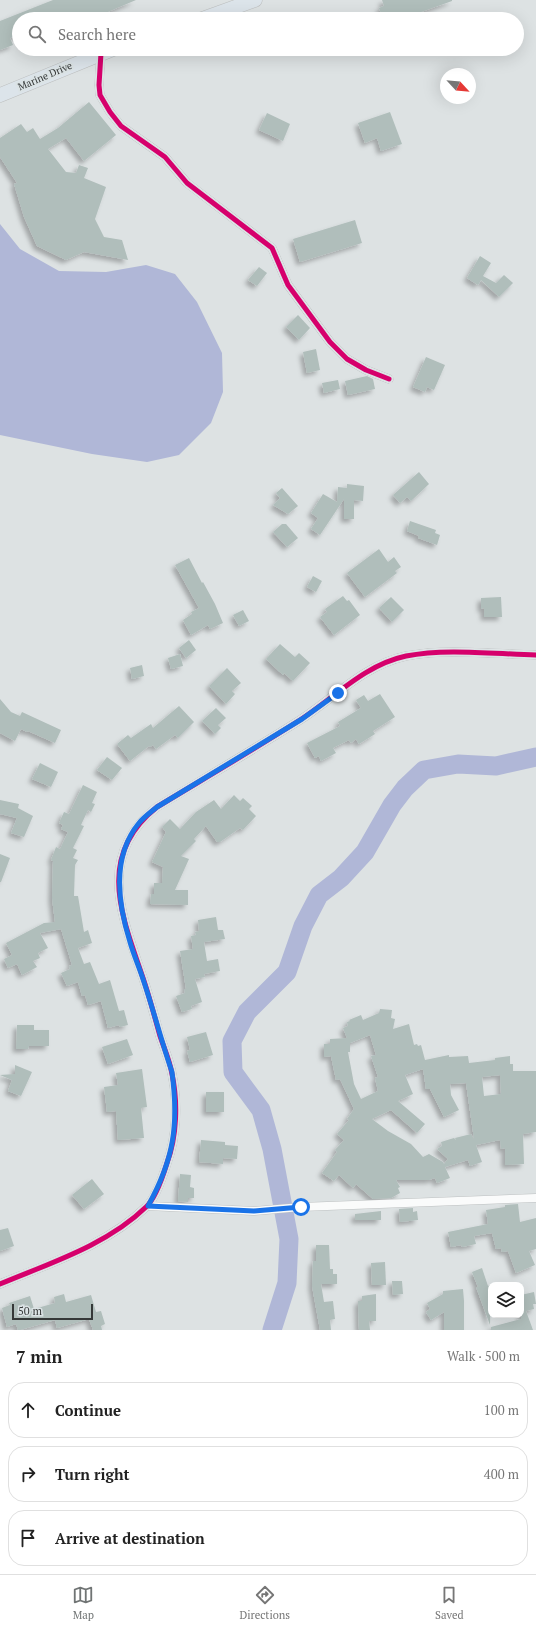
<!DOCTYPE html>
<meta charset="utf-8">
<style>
body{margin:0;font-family:"PT Serif",serif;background:#f6f6f6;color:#222}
.controls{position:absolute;right:12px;bottom:12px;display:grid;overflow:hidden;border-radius:8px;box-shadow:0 4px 16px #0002}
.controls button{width:36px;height:36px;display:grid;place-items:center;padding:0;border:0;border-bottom:1px solid #e0e0e0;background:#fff;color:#222;font:20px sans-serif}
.compass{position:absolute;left:440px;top:68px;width:36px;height:36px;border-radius:50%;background:#fff;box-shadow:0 4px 16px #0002;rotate:116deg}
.scale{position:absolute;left:12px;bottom:10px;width:81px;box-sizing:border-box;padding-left:4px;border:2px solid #353838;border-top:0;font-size:11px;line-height:14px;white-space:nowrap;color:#353838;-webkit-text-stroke:3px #dbe3e5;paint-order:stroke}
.stop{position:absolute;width:12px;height:12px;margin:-9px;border:3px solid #1a73e8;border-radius:50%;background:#fff}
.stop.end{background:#1a73e8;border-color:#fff;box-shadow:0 1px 4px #0008}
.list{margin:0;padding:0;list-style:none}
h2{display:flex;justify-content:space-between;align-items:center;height:52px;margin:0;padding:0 16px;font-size:17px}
h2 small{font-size:13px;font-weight:400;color:#767676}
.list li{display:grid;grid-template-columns:26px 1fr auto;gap:12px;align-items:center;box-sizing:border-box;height:56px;margin:0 8px 8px;padding:0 8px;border:1px solid #e0e0e0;border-radius:16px}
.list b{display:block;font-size:15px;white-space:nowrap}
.list em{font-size:13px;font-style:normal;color:#767676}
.icon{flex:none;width:22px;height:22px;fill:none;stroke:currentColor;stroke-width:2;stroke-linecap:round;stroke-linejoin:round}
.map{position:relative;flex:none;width:536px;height:1330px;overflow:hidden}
.search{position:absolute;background:#fff;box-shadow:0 4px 16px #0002;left:12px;right:12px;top:12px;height:44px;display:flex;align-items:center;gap:10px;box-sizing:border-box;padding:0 14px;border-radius:22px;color:#767676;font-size:15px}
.sheet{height:244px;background:#fff}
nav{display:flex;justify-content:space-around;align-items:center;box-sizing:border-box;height:56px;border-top:1px solid #e0e0e0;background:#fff;font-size:11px;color:#767676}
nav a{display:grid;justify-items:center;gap:2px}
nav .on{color:#707474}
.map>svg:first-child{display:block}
.water{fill:#b0b7d7}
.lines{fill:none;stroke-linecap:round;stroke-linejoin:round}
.river{stroke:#b0b7d7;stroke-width:19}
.building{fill:#b0bebb;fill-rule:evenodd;filter:url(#shadow)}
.minor-casing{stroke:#bdc0c1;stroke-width:9}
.trunk-casing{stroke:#bcbebe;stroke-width:15}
.minor{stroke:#fafbfb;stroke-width:8}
.trunk{stroke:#dce4ea;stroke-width:14}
.cycleway-casing{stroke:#dbe3e5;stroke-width:8}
.cycleway{stroke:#d6006c;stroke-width:5}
.route{stroke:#1a73e8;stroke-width:5}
.labels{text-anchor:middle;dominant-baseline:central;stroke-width:4;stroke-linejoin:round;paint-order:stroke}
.street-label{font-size:10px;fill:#353838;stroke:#dbe3e5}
</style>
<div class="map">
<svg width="536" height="1330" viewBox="0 0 536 1330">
<defs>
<filter id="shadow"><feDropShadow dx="-3.5" dy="3.5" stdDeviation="2" flood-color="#0004"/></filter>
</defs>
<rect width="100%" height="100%" fill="#dde2e3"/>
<!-- water -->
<polygon class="water" points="0,224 20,249 59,271 106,272 146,265 175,274 197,302 222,353 223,392 211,423 179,455 147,462 92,454 0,435"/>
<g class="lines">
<!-- river -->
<polyline class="river" points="272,1330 287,1283 289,1239 272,1149 261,1110 233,1072 232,1041 247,1012 287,972 303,926 319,895 341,878 365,852 392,805 405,788 424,770 458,764 496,766 536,757"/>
</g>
<!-- building -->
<g class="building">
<polygon points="53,0 136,0 91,19 19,19 19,35 10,38 13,45 0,50 0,21"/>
<polygon points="382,0 452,0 452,1 421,12 423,19 383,19 379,8 384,6"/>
<polygon points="89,102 116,135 84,161 66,138 48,149 66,172 76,173 79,165 88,168 84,178 106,187 95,219 104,237 122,240 128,260 84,252 66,260 37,246 24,217 14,184 17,183 0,157 0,138 21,124 27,132 33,128 40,139 58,128"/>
<polygon points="390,112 402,144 381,151 377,138 365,143 358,123"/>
<polygon points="267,113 290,124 283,141 259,130"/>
<polygon points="355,220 362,243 300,262 293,239"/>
<polygon points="480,256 491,263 483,276 496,283 504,275 513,283 499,297 481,280 478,285 467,278"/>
<polygon points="259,267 267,273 257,286 248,280"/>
<polygon points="298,315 310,328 299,340 286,327"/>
<polygon points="316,349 320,370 307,373 303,352"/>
<polygon points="426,357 445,365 434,390 427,387 425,392 413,387"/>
<polygon points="367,376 373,379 375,389 348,395 345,381"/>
<polygon points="338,380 340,389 324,393 322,383"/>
<polygon points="419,472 429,484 411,501 407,497 400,503 393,495"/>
<polygon points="347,484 364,486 363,501 354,500 354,519 344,519 344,499 320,535 311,529 318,518 311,513 323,494 337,502 338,487 347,488"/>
<polygon points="282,488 298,506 288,514 273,505 280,498 276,493"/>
<polygon points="410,521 436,530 435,533 440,535 437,545 418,538 419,536 407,531"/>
<polygon points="282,524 286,524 298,538 287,547 273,532"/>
<polygon points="379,549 388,562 394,557 401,567 395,571 397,573 365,597 347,573"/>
<polygon points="189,558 202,583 203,582 215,604 223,623 210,629 208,625 191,635 183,620 192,614 191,612 199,608 175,565"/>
<polygon points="313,576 322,581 316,592 307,587"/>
<polygon points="343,596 347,601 349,600 360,615 334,635 320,617 327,612 325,609"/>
<polygon points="391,597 404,610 392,622 379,608"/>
<polygon points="501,597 502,617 484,617 484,608 481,609 481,598"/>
<polygon points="243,610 249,621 239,626 233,615"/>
<polygon points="189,640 196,650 186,658 179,648"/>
<polygon points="280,644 295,657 299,653 310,663 293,681 284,673 283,675 266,659"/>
<polygon points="180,654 183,666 171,669 168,658"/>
<polygon points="142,665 144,676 132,679 130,668"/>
<polygon points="227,668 241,683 232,691 235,694 226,704 209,686"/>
<polygon points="380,694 395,717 373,731 375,734 359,744 356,739 351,743 349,740 333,748 336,753 321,761 319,756 315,758 307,743 340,726 338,722 361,708 356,700 364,695 368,701"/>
<polygon points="0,699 11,712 20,716 22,712 61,730 55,743 28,731 27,732 21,729 15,741 0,733"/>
<polygon points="179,706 194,722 178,738 175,735 156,749 153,745 150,747 149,746 130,761 117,744 128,735 131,738 151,724 153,728"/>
<polygon points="216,708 226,718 218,725 221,728 215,734 202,721"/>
<polygon points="107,757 122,768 112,780 97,770"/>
<polygon points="40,763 58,772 51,787 32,779"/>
<polygon points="83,785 97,792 92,803 95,804 91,812 88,810 81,825 84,826 73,848 77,850 73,858 78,860 75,865 74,896 78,896 84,932 88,930 92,943 78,948 84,964 90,962 99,984 110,980 119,1011 124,1010 128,1025 120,1027 119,1025 108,1028 101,1001 88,1005 85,995 82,996 78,982 67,986 61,973 70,969 69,966 72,965 61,929 40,933 48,948 38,953 40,958 33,961 37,967 22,975 17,964 8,968 4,959 12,955 6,943 44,923 55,922 52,898 53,861 51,860 56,847 60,849 68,832 61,829 63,825 59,823 64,812 69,814"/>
<polygon points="234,795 240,801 243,798 252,806 249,809 256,816 243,830 240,828 220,842 217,842 206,826 194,839 196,841 181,856 189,859 175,890 188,890 188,905 150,904 151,894 154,894 154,883 162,883 163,867 152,862 166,832 162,827 170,819 180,829 196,812 214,800 221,809"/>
<polygon points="0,800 19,804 18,808 33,816 24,837 11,833 17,818 0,814"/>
<polygon points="0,854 10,858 1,882 0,882"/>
<polygon points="216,917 218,930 223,930 225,939 204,942 207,961 218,959 220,971 204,974 205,977 195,979 202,1002 191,1006 192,1009 182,1012 176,996 185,993 184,989 186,989 180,951 193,949 191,936 196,935 195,932 199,931 198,920"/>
<path d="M 380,1009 L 392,1010 L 391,1018 L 395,1019 L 393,1029 L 409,1024 L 414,1045 L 417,1044 L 418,1046 L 421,1045 L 425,1060 L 449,1055 L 449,1057 L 468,1056 L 469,1063 L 495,1060 L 495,1058 L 510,1056 L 510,1064 L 513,1064 L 513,1071 L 536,1071 L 536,1132 L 523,1134 L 524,1164 L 505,1165 L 505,1148 L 501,1149 L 500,1140 L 476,1145 L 482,1162 L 470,1166 L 468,1160 L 445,1167 L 450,1178 L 437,1183 L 435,1178 L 429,1180 L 396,1180 L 400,1187 L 398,1188 L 400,1193 L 391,1198 L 373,1199 L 356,1184 L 353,1188 L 339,1175 L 334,1181 L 322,1173 L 337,1152 L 335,1150 L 344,1140 L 337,1134 L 349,1120 L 347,1119 L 354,1109 L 340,1079 L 336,1080 L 331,1056 L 324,1057 L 324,1044 L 330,1044 L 330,1039 L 347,1038 L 343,1028 L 348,1026 L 347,1022 L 350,1021 L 349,1020 L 361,1015 L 363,1020 L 379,1013 ZM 370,1035 L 376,1055 L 371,1056 L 378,1077 L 375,1078 L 378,1091 L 361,1099 L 354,1084 L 348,1052 L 350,1052 L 350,1043 ZM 423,1069 L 426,1089 L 430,1089 L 444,1117 L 459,1110 L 451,1095 L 450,1084 L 466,1083 L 474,1139 L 471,1134 L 455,1138 L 456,1140 L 454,1138 L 441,1142 L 442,1146 L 437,1149 L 448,1159 L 444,1164 L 443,1162 L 429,1154 L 423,1157 L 411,1144 L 388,1131 L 372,1119 L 391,1110 L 417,1133 L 425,1124 L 398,1101 L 413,1094 L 405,1075 ZM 500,1075 L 501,1094 L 484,1096 L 482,1077 Z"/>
<polygon points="17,1025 34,1025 34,1030 49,1030 49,1046 29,1046 28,1049 16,1049"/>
<polygon points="206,1032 213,1055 190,1062 187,1051 190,1050 187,1037"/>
<polygon points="127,1039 133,1055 108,1064 102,1047"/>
<polygon points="15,1065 32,1072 21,1096 8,1091 12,1080 0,1075 15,1074"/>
<polygon points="142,1069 147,1107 141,1108 144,1138 118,1140 116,1111 107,1112 104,1087 118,1085 116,1073"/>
<rect x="206" y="1092" width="18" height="20"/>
<polygon points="201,1140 225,1142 225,1145 238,1146 237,1159 223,1158 223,1164 199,1162"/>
<polygon points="180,1174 191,1175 190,1187 194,1188 194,1198 188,1198 188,1202 178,1201"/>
<polygon points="92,1179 104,1194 84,1209 72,1195"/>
<polygon points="518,1204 520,1222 536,1218 536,1249 529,1251 535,1265 516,1273 508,1251 502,1252 501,1248 496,1249 492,1233 474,1236 476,1244 462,1247 461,1245 451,1247 448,1232 488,1224 486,1210 505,1207 505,1205"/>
<polygon points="413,1208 413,1212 417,1211 418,1220 400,1222 399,1209"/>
<polygon points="381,1211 381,1220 355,1220 355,1214"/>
<polygon points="8,1228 14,1246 0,1251 0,1230"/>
<polygon points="316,1245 329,1245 330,1269 333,1269 333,1274 337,1274 337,1284 321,1284 324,1302 333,1301 335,1319 330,1320 331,1330 320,1330 312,1286 313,1261 316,1261"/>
<polygon points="385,1262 386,1285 372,1285 371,1263"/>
<polygon points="482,1268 488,1286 491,1285 490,1325 476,1287 478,1287 472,1272"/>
<polygon points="392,1281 402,1281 403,1294 393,1295"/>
<polygon points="463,1289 464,1301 464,1330 444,1330 444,1312 431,1320 426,1312 430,1309 427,1303 443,1294 443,1291"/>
<polygon points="534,1292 536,1304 533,1304 534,1309 526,1311 533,1330 491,1330 491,1327 521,1319 521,1295"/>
<polygon points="64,1294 66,1302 91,1295 96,1312 101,1311 105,1324 101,1326 102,1330 93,1330 89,1319 57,1328 55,1320 20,1330 18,1330 16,1324 7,1327 2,1308 10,1305 9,1303 30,1296 34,1309 55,1303 54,1297"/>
<polygon points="376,1294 376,1321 369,1321 370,1330 359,1330 358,1301 362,1301 362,1296"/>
</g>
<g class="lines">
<!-- minor casing -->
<g class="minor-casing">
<g id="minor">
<polyline points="101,53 99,85 100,95 110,112 121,126 165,157 187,183 272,248 288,285 330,342 347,359 366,370 389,379"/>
<polyline points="148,1206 254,1211 301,1207 536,1198"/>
<path d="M 0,1284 C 50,1263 107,1245 146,1207 C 156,1198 163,1176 167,1163 C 177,1136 178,1102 172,1074 C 170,1061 164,1048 160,1036 C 155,1018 150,999 144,981 C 123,918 94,857 157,807 C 205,778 253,750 300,720 C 334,698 364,665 406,656 C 446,648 494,654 536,655"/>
</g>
</g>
<!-- trunk casing -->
<g class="trunk-casing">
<g id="trunk">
<polyline points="202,19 255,0"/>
<polyline points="0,95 113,49"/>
</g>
</g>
<!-- minor -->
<use href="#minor" class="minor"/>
<!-- trunk -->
<use href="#trunk" class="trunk"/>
<!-- cycleway casing -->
<g class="cycleway-casing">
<g id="cycleway">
<polyline points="101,53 99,85 100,95 110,112 121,126 165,157 187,183 272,248 288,285 330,342 347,359 366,370 389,379"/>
<path d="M 0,1284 C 50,1263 107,1245 146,1207 C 156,1198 163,1176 167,1163 C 177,1136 178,1102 172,1074 C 170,1061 164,1048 160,1036 C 155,1018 150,999 144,981 C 123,918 94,857 157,807 C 205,778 253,750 300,720 C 334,698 364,665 406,656 C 446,648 494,654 536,655"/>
</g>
</g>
<!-- cycleway -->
<use href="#cycleway" class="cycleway"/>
</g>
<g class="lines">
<!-- route -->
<path class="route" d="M 301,1207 L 254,1211 L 148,1206 C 174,1159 179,1125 172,1072 C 162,1043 154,1012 144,982 C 140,969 134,956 130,942 C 118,904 111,857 139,823 C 144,817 151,812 157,807 L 302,719 L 338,693"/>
</g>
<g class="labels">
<!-- street labels -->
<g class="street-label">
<text transform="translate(45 76) rotate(-23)">Marine Drive</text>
</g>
</g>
</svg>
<div class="controls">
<button><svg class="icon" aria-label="layers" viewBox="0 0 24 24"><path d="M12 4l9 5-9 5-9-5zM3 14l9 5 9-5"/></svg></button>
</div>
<svg class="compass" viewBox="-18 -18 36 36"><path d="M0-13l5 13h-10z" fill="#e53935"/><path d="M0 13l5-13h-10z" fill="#767676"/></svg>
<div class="scale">50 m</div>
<div class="stop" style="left:301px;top:1207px"></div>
<div class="stop end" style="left:338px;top:693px"></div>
<div class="search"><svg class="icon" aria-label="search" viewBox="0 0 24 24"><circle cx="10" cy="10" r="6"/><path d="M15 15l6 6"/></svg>Search here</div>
</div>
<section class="sheet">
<h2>7 min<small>Walk · 500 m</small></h2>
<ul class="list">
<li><svg class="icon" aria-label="ahead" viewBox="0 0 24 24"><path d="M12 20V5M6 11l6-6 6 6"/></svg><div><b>Continue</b></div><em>100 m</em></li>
<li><svg class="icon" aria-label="right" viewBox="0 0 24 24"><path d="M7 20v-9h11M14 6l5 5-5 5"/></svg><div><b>Turn right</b></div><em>400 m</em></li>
<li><svg class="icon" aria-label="arrive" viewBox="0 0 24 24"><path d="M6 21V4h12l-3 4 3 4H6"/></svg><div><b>Arrive at destination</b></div></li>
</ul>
</section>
<nav>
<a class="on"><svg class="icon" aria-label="map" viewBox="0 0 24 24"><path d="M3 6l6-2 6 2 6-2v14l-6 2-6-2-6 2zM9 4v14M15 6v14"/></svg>Map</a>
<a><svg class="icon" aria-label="directions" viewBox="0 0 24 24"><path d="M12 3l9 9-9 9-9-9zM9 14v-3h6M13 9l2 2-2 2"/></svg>Directions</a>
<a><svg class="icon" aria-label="saved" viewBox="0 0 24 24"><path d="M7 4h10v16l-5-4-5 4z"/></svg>Saved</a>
</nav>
